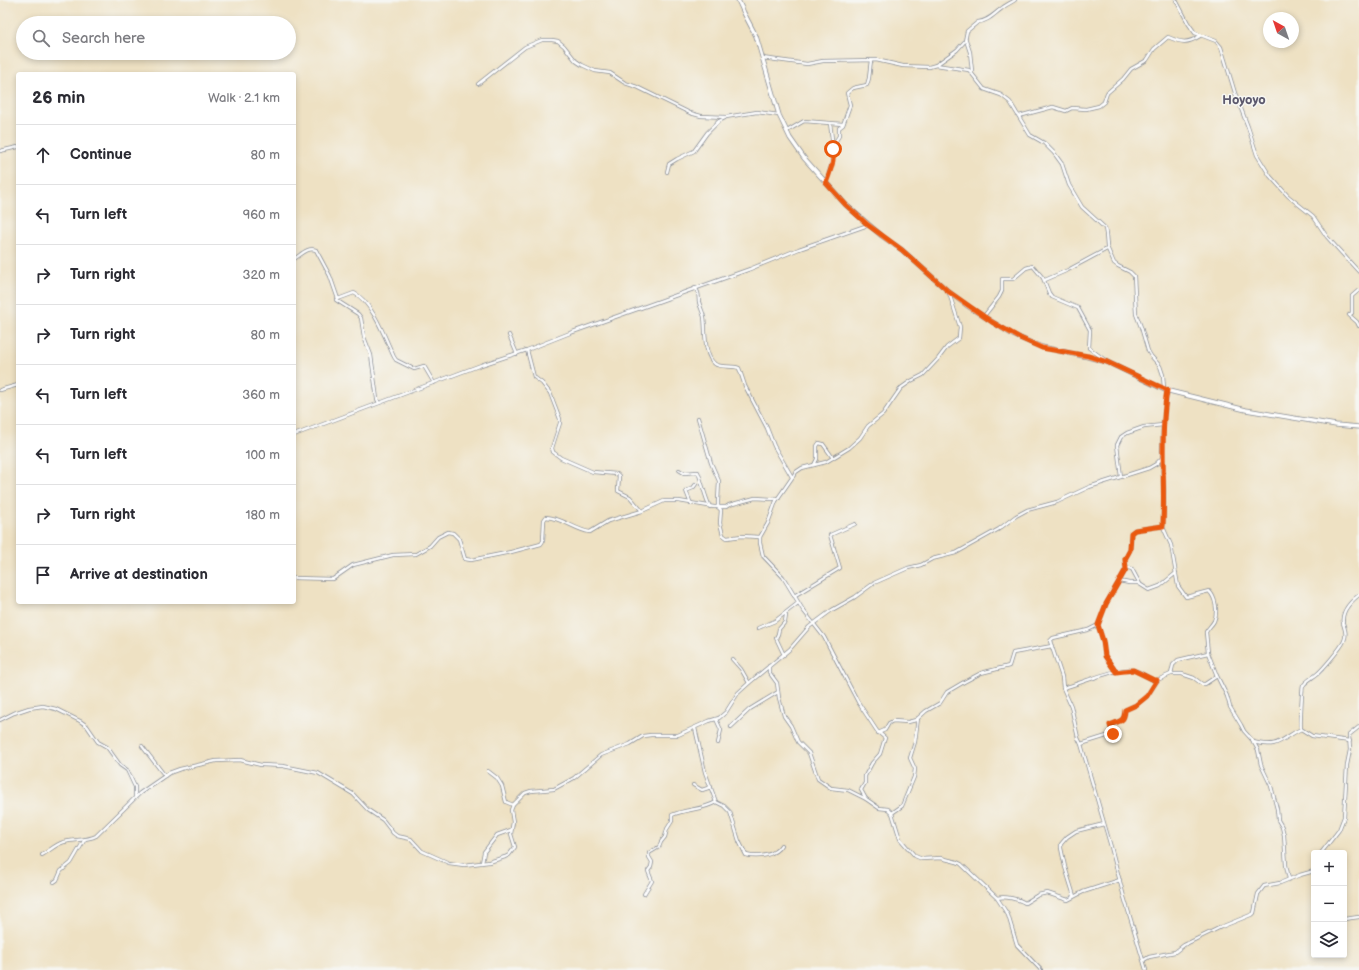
<!DOCTYPE html>
<meta charset="utf-8">
<style>
body{margin:0;font-family:"Balsamiq Sans",sans-serif;background:#f7f7f7;color:#2b2b33}
.controls{position:absolute;right:12px;bottom:12px;display:grid;overflow:hidden;border-radius:4px;box-shadow:0 2px 6px #0003}
.controls button{width:36px;height:36px;display:grid;place-items:center;padding:0;border:0;border-bottom:1px solid #e1e1e2;background:#fff;color:#2b2b33;font:20px sans-serif}
.compass{position:absolute;left:1263px;top:12px;width:36px;height:36px;border-radius:50%;background:#fff;box-shadow:0 2px 6px #0003;rotate:320deg}
.stop{position:absolute;width:12px;height:12px;margin:-9px;border:3px solid #ea580c;border-radius:50%;background:#fff}
.stop.end{background:#ea580c;border-color:#fff;box-shadow:0 1px 4px #0008}
.list{margin:0;padding:0;list-style:none}
h2{display:flex;justify-content:space-between;align-items:center;height:52px;margin:0;padding:0 16px;font-size:17px}
h2 small{font-size:13px;font-weight:400;color:#7c7c81}
.list li{display:grid;grid-template-columns:26px 1fr auto;gap:12px;align-items:center;box-sizing:border-box;height:60px;padding:0 16px;border-top:1px solid #e1e1e2}
.list b{display:block;font-size:15px;white-space:nowrap}
.list em{font-size:13px;font-style:normal;color:#7c7c81}
.icon{flex:none;width:22px;height:22px;fill:none;stroke:currentColor;stroke-width:2;stroke-linecap:round;stroke-linejoin:round}
.map{position:relative;flex:none;width:1359px;height:970px;overflow:hidden}
.search{position:absolute;background:#fff;box-shadow:0 2px 6px #0003;left:16px;top:16px;width:280px;height:44px;display:flex;align-items:center;gap:10px;box-sizing:border-box;padding:0 14px;border-radius:22px;color:#7c7c81;font-size:15px}
.panel{position:absolute;background:#fff;box-shadow:0 2px 6px #0003;left:16px;top:72px;width:280px;height:532px;border-radius:4px}
.map>svg:first-child{display:block}
.lines{fill:none;stroke-linecap:round;stroke-linejoin:round}
.street-casing{stroke:#848890;stroke-width:4}
.secondary-casing{stroke:#848890;stroke-width:5}
.street{stroke:#fff;stroke-width:2.5}
.secondary{stroke:#fff;stroke-width:3.5}
.route{stroke:#ea580c;stroke-width:5}
.labels{text-anchor:middle;dominant-baseline:central;stroke-width:3;stroke-linejoin:round;paint-order:stroke}
.quarter-label{font-size:13px;font-weight:bold;fill:#5c596d;stroke:#f6f6f2}
</style>
<div class="map">
<svg width="1359" height="970" viewBox="0 0 1359 970">
<rect width="100%" height="100%" fill="#f6f6f2"/>
<filter id="ink" filterUnits="userSpaceOnUse"><feTurbulence type="fractalNoise" baseFrequency=".025" numOctaves="2"/><feDisplacementMap in="SourceGraphic" scale="8" xChannelSelector="R" yChannelSelector="G"/><feConvolveMatrix kernelMatrix="1 2 1 2 8 2 1 2 1" color-interpolation-filters="sRGB"/></filter>
<filter id="wash" filterUnits="userSpaceOnUse"><feTurbulence type="fractalNoise" baseFrequency=".012" numOctaves="4" result="noise"/><feDisplacementMap in="SourceGraphic" scale="16" xChannelSelector="R" yChannelSelector="G"/><feGaussianBlur stdDeviation="0.9" result="paint"/><feColorMatrix in="noise" values="0 0 0 0 0 0 0 0 0 0 0 0 0 0 0 0 0 1.4 0 .05"/><feComposite in="paint" operator="in"/></filter>
<g filter="url(#wash)">
<rect width="100%" height="100%" fill="#eee1c3"/>
</g>
<g filter="url(#ink)">
<g class="lines">
<!-- street casing -->
<g class="street-casing">
<g id="street">
<polyline points="1176,0 1188,23 1195,33 1216,41 1221,47 1235,93 1248,127 1257,155 1270,176 1288,196 1313,216 1327,237 1359,272"/>
<polyline points="966,40 970,52 972,71"/>
<path d="M 762,58 L 807,64 L 823,61 L 876,60 L 903,66 L 929,67 L 936,65 L 957,50 L 965,41 L 967,31 L 978,22 C 987,22 994,14 1001,9 C 1005,5 1011,3 1015,0"/>
<polyline points="936,65 969,70 984,89 1001,95 1010,102 1030,135 1044,143 1054,153 1062,164 1069,185 1082,207 1105,228 1106,234 1107,247 1114,263 1118,266 1130,272 1134,276 1136,314 1141,327 1148,351 1151,356 1160,366 1163,375 1164,389"/>
<polyline points="478,84 525,47 542,40 552,40 558,41 564,46 576,61 582,65 595,71 610,73 625,83 637,87 690,113 701,116 726,117 757,112 779,115"/>
<path d="M 1019,116 L 1053,107 L 1066,111 L 1072,108 L 1086,109 L 1099,106 L 1104,102 L 1107,93 L 1123,79 L 1131,69 L 1147,60 L 1154,49 L 1168,37 C 1182,43 1187,44 1200,36"/>
<polyline points="787,131 804,121 843,124"/>
<path d="M 833,145 L 839,136 L 839,128 L 843,125 L 850,105 L 847,93 L 853,88 L 867,85 C 871,75 869,71 871,61"/>
<polyline points="0,151 18,147"/>
<polyline points="667,172 669,164 677,159 694,151 707,133 719,121 725,118"/>
<path d="M 826,182 C 836,157 833,148 830,123"/>
<path d="M 294,259 C 301,255 307,247 316,250 L 330,276 L 338,299 L 354,293 C 372,301 386,340 394,357 L 396,360 L 414,369 L 424,366 L 434,383"/>
<polyline points="1045,280 1068,270 1107,249"/>
<path d="M 695,288 C 700,293 698,296 699,302 C 700,307 703,312 704,317 C 706,330 703,355 715,364 C 720,368 733,365 739,368 L 745,386 L 767,428 L 774,446 L 792,477"/>
<polyline points="1359,290 1352,296 1352,313 1349,315 1357,322 1359,326"/>
<polyline points="336,300 358,314 361,318 364,337 371,355 377,399 379,403"/>
<polyline points="984,316 999,297 1002,291 1002,279 1013,279 1026,268 1033,266 1043,278 1049,293 1052,297 1078,308 1090,330 1089,348 1105,360"/>
<polyline points="509,335 517,354"/>
<polyline points="527,350 534,377 542,383 550,393 560,419 560,423 552,448 553,452 561,458 593,472 617,474 619,476 618,491 630,497 642,511"/>
<polyline points="0,390 18,385"/>
<path d="M 1167,391 L 1163,425 L 1162,458 L 1164,495 L 1163,527 L 1171,545 L 1178,586 L 1186,597 L 1209,591 C 1216,598 1218,612 1214,621 C 1212,625 1208,628 1206,632 L 1208,653 L 1217,676 L 1227,696 L 1230,707 L 1241,725 L 1244,731 L 1253,741 L 1258,750 L 1261,765 L 1271,786 L 1277,809 L 1278,820 L 1282,827 L 1284,835 L 1286,865 L 1289,879"/>
<polyline points="698,418 711,463 719,481 718,501 718,507 721,510 720,523 723,535 727,538 742,536 760,537"/>
<polyline points="294,435 481,365 527,350 570,333 750,269 799,249 868,225"/>
<polyline points="814,465 817,459 817,446 819,443 823,444 833,458"/>
<path d="M 679,470 L 684,473 L 698,472 C 702,482 705,497 710,507"/>
<polyline points="1121,477 1117,445 1121,437 1127,433 1144,427 1163,425"/>
<polyline points="691,504 686,491 693,488 696,484"/>
<polyline points="1126,567 1132,569 1140,584"/>
<path d="M 294,578 L 333,579 L 353,565 L 393,555 L 416,554 L 430,546 L 438,537 L 448,532 L 453,533 L 459,539 L 465,559 L 471,560 L 511,552 L 541,544 L 543,541 L 544,520 L 546,517 C 563,518 575,530 590,532 L 608,521 L 642,511 L 664,501 L 679,501 L 714,507 L 726,507 L 729,505 L 755,498 L 772,499 L 779,498"/>
<polyline points="1119,581 1129,583 1138,583 1149,590 1160,586 1176,573"/>
<polyline points="794,596 840,568 830,535 855,524"/>
<polyline points="1098,625 1103,641 1105,656 1116,672"/>
<polyline points="758,628 775,621 798,603"/>
<polyline points="784,655 776,638 778,634 779,629 785,622 786,615"/>
<polyline points="732,659 741,669 749,683"/>
<polyline points="769,666 769,672 777,683 779,698 784,716 791,726 798,742 809,753 818,779 831,788 848,790 866,799 879,808 888,809 892,813 900,839 915,856 922,859 941,858 957,862 961,864 997,898 1008,915 1017,945 1041,970"/>
<polyline points="1171,674 1173,665 1178,660 1208,653"/>
<path d="M 1063,688 C 1080,684 1117,667 1133,670 C 1141,672 1148,678 1155,681 L 1171,674 L 1182,674 L 1194,678 L 1202,684 L 1205,684 L 1217,676"/>
<polyline points="716,719 721,730 718,743"/>
<polyline points="0,720 14,713 29,708 43,706 56,709 80,721 87,726 98,742 107,747 120,765 127,770 135,787 135,797"/>
<polyline points="731,727 750,709 778,692"/>
<path d="M 695,728 L 705,772 L 716,802 L 724,806 L 730,812 L 739,841 L 746,855 C 757,858 775,856 781,845"/>
<polyline points="878,733 885,730 889,723 893,721 908,722 916,720 926,711 940,703 947,692 964,682 981,673 1009,666 1013,653 1052,646"/>
<path d="M 1350,741 L 1312,736 L 1301,729 C 1300,725 1302,689 1303,686 C 1306,681 1312,678 1317,674 C 1323,669 1341,648 1344,641 C 1347,634 1345,630 1343,623 C 1341,611 1350,602 1359,595"/>
<path d="M 1253,742 C 1280,749 1280,739 1301,729"/>
<path d="M 1081,744 L 1113,734 L 1110,725 C 1120,720 1124,723 1125,710 L 1136,705 L 1147,696 L 1157,681"/>
<polyline points="142,746 165,776"/>
<polyline points="488,771 497,778 502,786 506,802 513,805"/>
<polyline points="693,785 702,790 711,787"/>
<polyline points="866,799 861,790 865,783 865,776 872,763 880,754 885,738 877,731 858,702 824,637 803,610 783,577 763,556 760,543 760,537 768,523 776,501 796,472 802,468 826,462 849,448 860,438 868,426 883,414 901,388 911,381 923,375 938,359 947,347 959,338 960,327 949,293"/>
<polyline points="892,813 902,806 914,777 915,769 910,758 915,742 918,718"/>
<polyline points="1321,853 1339,830 1344,817 1347,765 1350,750 1349,735 1359,727"/>
<path d="M 42,855 C 49,851 56,844 64,842 C 75,839 86,841 96,836 L 140,793 L 169,773 L 180,769 L 216,761 L 240,760 L 261,765 L 283,766 L 318,773 L 353,794 L 368,810 L 383,820 L 393,833 L 397,836 L 411,839 L 422,851 L 449,863 L 464,865 L 489,862 L 505,857 L 509,855 L 515,847 L 511,834 L 513,822 L 511,810 L 513,805 L 525,793 L 531,791 L 554,789 L 574,778 L 601,755 L 630,744 L 643,736 L 651,735 L 678,735 L 709,721 L 719,718 L 726,712 L 738,693 L 749,683 L 790,649 L 809,627 L 832,610 L 855,597 L 874,583 L 908,568 L 921,565 L 932,559 L 956,553 L 999,529 L 1016,516 L 1027,510 L 1057,502 L 1089,487 L 1149,468 L 1156,464 L 1162,458"/>
<polyline points="482,863 484,852 497,835 511,830"/>
<polyline points="54,882 57,880 61,871 71,863 85,839"/>
<path d="M 644,894 L 652,881 L 648,871 L 651,867 L 652,862 L 649,857 L 649,853 L 659,847 L 661,842 L 665,837 L 667,829 L 672,821 L 672,815 C 686,809 703,810 716,802"/>
<polyline points="1074,896 1065,867 1061,848 1061,844 1067,837 1076,831 1104,824"/>
<path d="M 997,898 C 1005,896 1019,899 1025,903 L 1038,895 L 1047,893 L 1068,900 L 1083,892 L 1120,880"/>
<polyline points="1344,919 1359,917"/>
<polyline points="1144,960 1149,957 1175,952 1184,945 1221,927 1253,914 1254,913 1258,894 1264,886 1280,883 1300,875 1314,871"/>
<polyline points="1146,970 1124,897 1111,847 1081,744 1078,738 1071,706 1063,688 1062,677 1050,641 1053,638 1088,630 1098,625 1106,604 1126,569 1125,559 1130,550 1131,533 1135,530 1163,526"/>
</g>
</g>
<!-- secondary casing -->
<g class="secondary-casing">
<polyline id="secondary" points="738,0 744,13 756,36 779,115 790,138 804,158 846,205 882,236 902,250 949,292 969,307 1013,335 1034,344 1042,347 1088,357 1107,362 1165,390 1246,410 1336,425 1359,427"/>
</g>
<!-- street -->
<use href="#street" class="street"/>
<!-- secondary -->
<use href="#secondary" class="secondary"/>
</g>
</g>
<g class="lines" filter="url(#ink)">
<!-- route -->
<path class="route" d="M 833,149 C 835,161 830,171 826,183 L 846,205 L 868,225 L 902,250 L 949,292 L 992,322 L 1020,338 L 1042,348 L 1088,356 L 1107,362 L 1167,390 C 1160,435 1165,480 1163,526 L 1135,530 L 1131,533 L 1130,550 L 1125,559 L 1126,569 L 1106,604 L 1098,625 L 1103,641 L 1105,656 L 1116,672 L 1133,670 L 1154,680 L 1157,680 L 1147,696 L 1136,705 L 1125,710 C 1124,723 1120,720 1110,725 L 1113,734"/>
</g>
<g class="labels">
<!-- quarter labels -->
<g class="quarter-label">
<text x="1244" y="100">Hoyoyo</text>
</g>
</g>
</svg>
<div class="controls">
<button>+</button>
<button>−</button>
<button><svg class="icon" aria-label="layers" viewBox="0 0 24 24"><path d="M12 4l9 5-9 5-9-5zM3 14l9 5 9-5"/></svg></button>
</div>
<svg class="compass" viewBox="-18 -18 36 36"><path d="M0-13l5 13h-10z" fill="#e53935"/><path d="M0 13l5-13h-10z" fill="#7c7c81"/></svg>
<div class="stop" style="left:833px;top:149px"></div>
<div class="stop end" style="left:1113px;top:734px"></div>
<div class="search"><svg class="icon" aria-label="search" viewBox="0 0 24 24"><circle cx="10" cy="10" r="6"/><path d="M15 15l6 6"/></svg>Search here</div>
<section class="panel">
<h2>26 min<small>Walk · 2.1 km</small></h2>
<ul class="list">
<li><svg class="icon" aria-label="ahead" viewBox="0 0 24 24"><path d="M12 20V5M6 11l6-6 6 6"/></svg><div><b>Continue</b></div><em>80 m</em></li>
<li><svg class="icon" aria-label="left" viewBox="0 0 24 24"><path d="M17 20v-9H6M10 6l-5 5 5 5"/></svg><div><b>Turn left</b></div><em>960 m</em></li>
<li><svg class="icon" aria-label="right" viewBox="0 0 24 24"><path d="M7 20v-9h11M14 6l5 5-5 5"/></svg><div><b>Turn right</b></div><em>320 m</em></li>
<li><svg class="icon" aria-label="right" viewBox="0 0 24 24"><path d="M7 20v-9h11M14 6l5 5-5 5"/></svg><div><b>Turn right</b></div><em>80 m</em></li>
<li><svg class="icon" aria-label="left" viewBox="0 0 24 24"><path d="M17 20v-9H6M10 6l-5 5 5 5"/></svg><div><b>Turn left</b></div><em>360 m</em></li>
<li><svg class="icon" aria-label="left" viewBox="0 0 24 24"><path d="M17 20v-9H6M10 6l-5 5 5 5"/></svg><div><b>Turn left</b></div><em>100 m</em></li>
<li><svg class="icon" aria-label="right" viewBox="0 0 24 24"><path d="M7 20v-9h11M14 6l5 5-5 5"/></svg><div><b>Turn right</b></div><em>180 m</em></li>
<li><svg class="icon" aria-label="arrive" viewBox="0 0 24 24"><path d="M6 21V4h12l-3 4 3 4H6"/></svg><div><b>Arrive at destination</b></div></li>
</ul>
</section>
</div>
